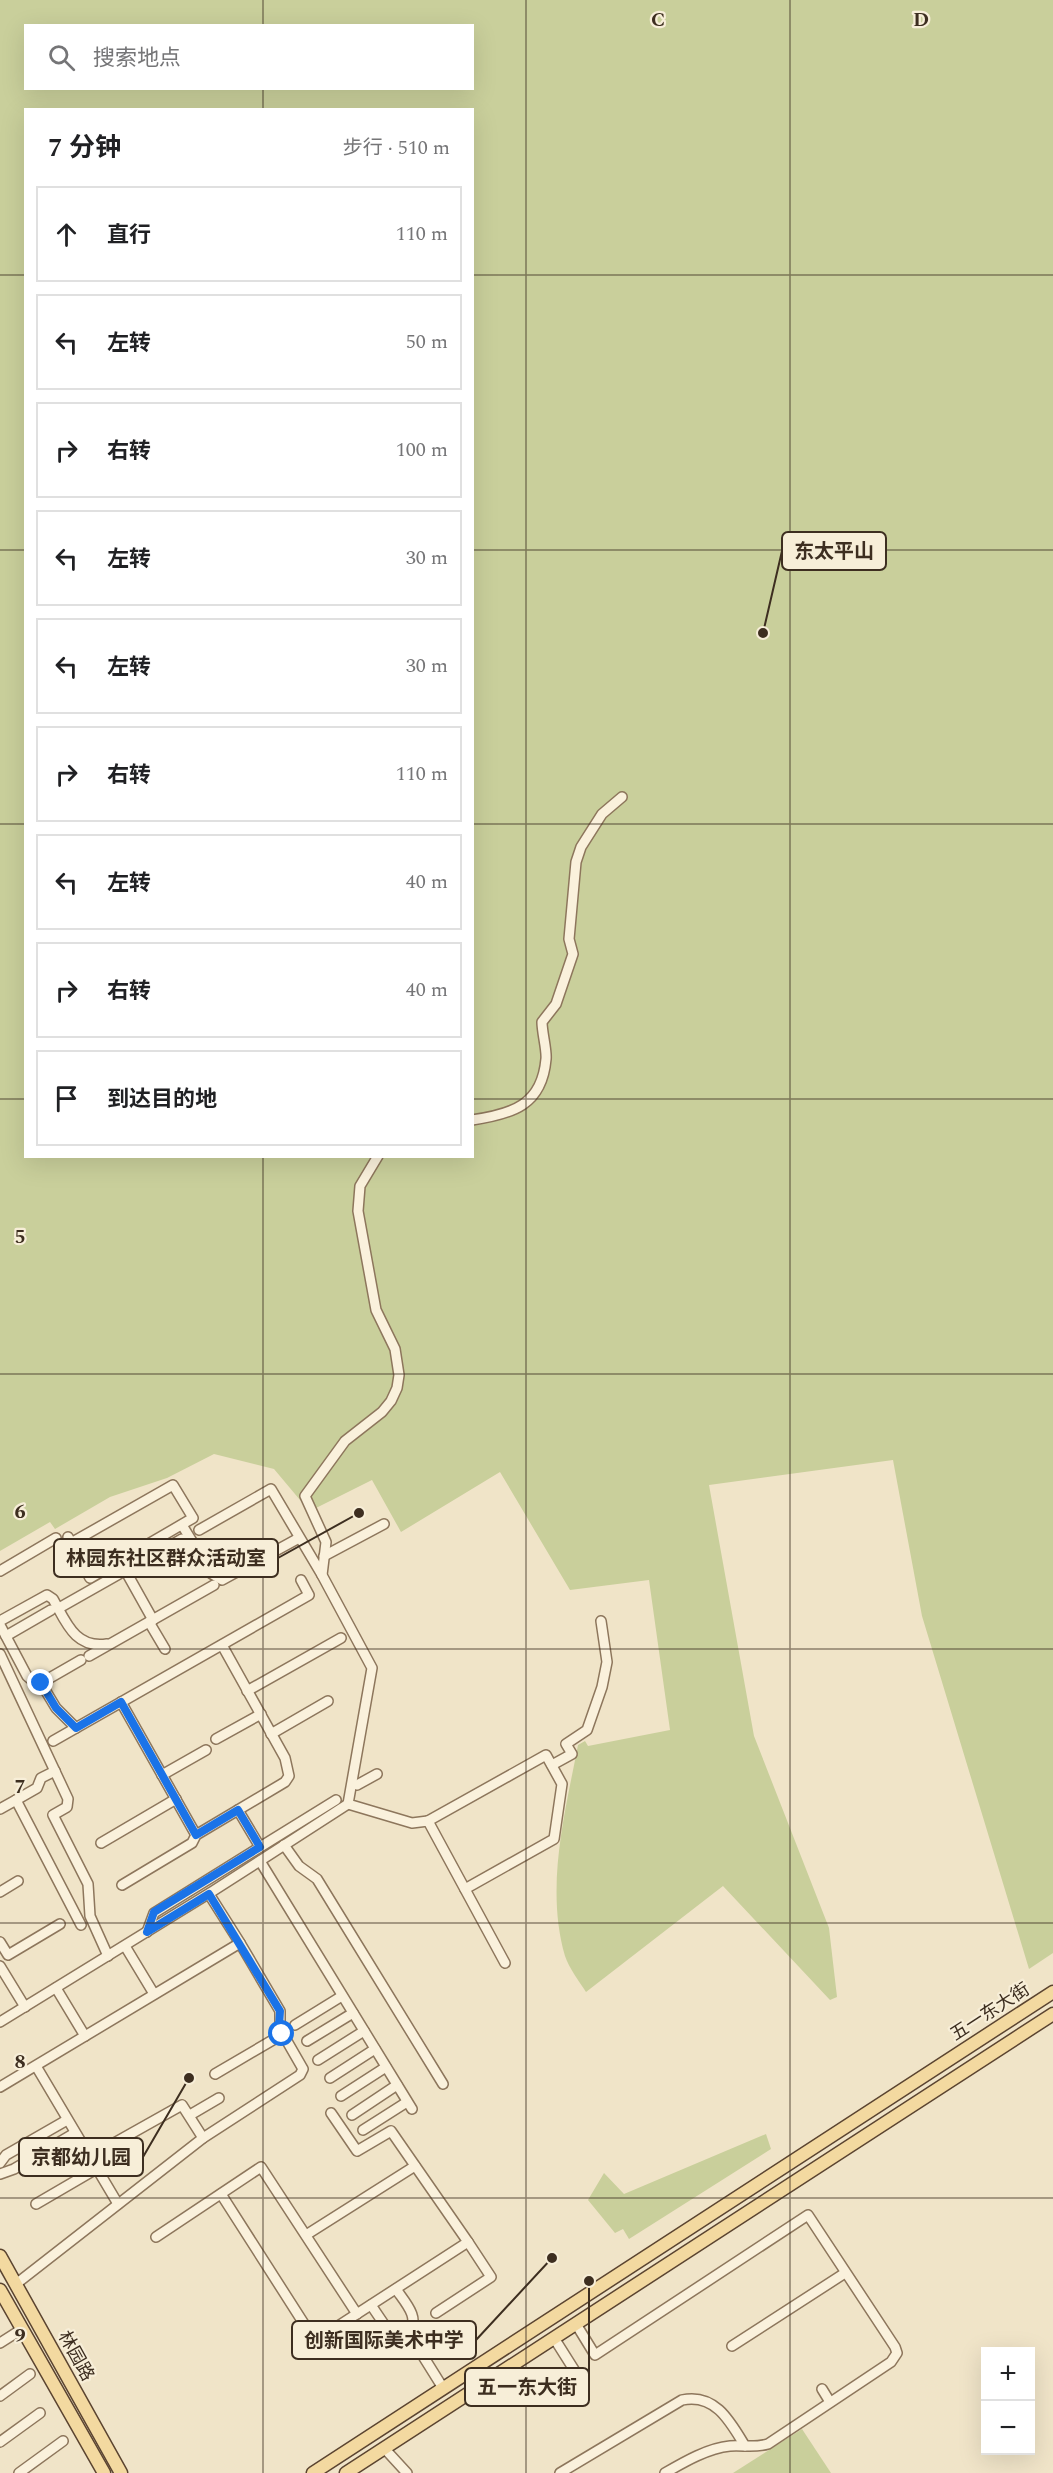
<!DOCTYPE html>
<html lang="zh">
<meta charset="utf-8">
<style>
body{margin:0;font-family:Spectral,"Noto Sans SC",serif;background:#f6f6f6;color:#202124}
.controls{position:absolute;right:18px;bottom:18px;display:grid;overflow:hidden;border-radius:0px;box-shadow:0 6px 24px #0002}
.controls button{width:54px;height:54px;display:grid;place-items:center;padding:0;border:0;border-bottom:2px solid #e0e0e0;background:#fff;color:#202124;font:30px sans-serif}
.stop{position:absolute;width:18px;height:18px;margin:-14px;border:4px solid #1a73e8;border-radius:50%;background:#fff}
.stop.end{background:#1a73e8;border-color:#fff;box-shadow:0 2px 6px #0008}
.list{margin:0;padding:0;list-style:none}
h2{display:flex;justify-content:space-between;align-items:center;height:78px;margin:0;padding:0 24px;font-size:26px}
h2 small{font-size:20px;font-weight:400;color:#757577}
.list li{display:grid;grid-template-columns:39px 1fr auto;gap:18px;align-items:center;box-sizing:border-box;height:96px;margin:0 12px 12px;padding:0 12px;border:2px solid #e0e0e0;border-radius:0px}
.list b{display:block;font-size:22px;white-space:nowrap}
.list em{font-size:20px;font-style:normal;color:#757577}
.icon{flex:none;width:33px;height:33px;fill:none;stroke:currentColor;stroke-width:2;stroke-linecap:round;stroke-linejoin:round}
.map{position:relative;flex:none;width:1053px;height:2473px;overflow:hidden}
.search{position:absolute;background:#fff;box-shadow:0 6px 24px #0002;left:24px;top:24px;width:450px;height:66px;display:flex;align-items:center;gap:15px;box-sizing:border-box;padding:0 21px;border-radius:0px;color:#757577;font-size:22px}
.panel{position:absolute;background:#fff;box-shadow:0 6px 24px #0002;left:24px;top:108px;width:450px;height:1050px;border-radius:0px}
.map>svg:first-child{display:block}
.green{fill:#c9cf9b;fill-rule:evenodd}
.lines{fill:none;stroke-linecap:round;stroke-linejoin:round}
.minor-casing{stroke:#8d765c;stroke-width:12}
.major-casing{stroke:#5b4430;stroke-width:15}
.minor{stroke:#faf1dc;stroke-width:9}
.major{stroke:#f3d9a0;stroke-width:12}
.route{stroke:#1a73e8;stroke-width:8}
.grid{fill:none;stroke:#3d2e20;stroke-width:1.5;stroke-opacity:0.55}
.labels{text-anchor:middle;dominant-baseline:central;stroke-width:4.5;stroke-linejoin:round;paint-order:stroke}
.street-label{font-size:18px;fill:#3d2e20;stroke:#f7eed8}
.grid-label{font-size:20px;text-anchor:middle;font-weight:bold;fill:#3d2e20;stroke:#f7eed8;stroke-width:4.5;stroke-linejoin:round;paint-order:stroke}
.leader{fill:none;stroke:#3d2e20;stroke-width:2}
.callout-dot{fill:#3d2e20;stroke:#f7eed8;stroke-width:2}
.callout{fill:#f7eed8;stroke:#3d2e20;stroke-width:2}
.callout-label{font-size:20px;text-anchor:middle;font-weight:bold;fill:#3d2e20}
</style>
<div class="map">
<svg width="1053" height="2473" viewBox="0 0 1053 2473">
<rect width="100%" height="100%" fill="#f0e4c8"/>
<!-- green -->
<g class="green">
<path d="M 0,0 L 1053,0 L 1053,1953 L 1029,1969 L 922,1616 L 893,1460 L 709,1485 L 754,1736 L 829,1928 L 837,1997 L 830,2000 L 723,1886 L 586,1992 C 579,1981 569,1968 565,1956 C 545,1887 565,1813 578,1745 L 585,1741 L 588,1746 L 670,1730 L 649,1580 L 570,1590 L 500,1472 L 401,1532 L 372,1480 L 316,1508 L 300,1500 L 274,1469 L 214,1454 L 167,1478 L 110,1497 L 55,1529 L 50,1522 L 0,1551 ZM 26,26 L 472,26 L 472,88 L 26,88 ZM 26,110 L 472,110 L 472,1156 L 26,1156 Z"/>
<polygon points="766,2134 771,2149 629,2239 623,2229 615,2233 588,2200 604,2173 624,2194"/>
<polygon points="802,2429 831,2473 733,2473"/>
</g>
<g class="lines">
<!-- minor casing -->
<g class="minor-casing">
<g id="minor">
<path d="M 472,1120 C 513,1114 542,1105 546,1059 C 547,1050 542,1033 542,1022 L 556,1004 L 573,954 L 569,939 L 576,862 L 581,847 L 602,814 L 622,797"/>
<polyline points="378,1156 360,1186 358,1211 376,1310 395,1349 399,1375 397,1388 391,1401 382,1412 345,1441 305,1496 326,1542 322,1575 372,1668 348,1804 412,1823 428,1821 505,1963"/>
<polyline points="182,1525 212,1574 222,1580 299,1538"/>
<polyline points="199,1530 271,1489 322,1575"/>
<polyline points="68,1537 90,1578 193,1518 173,1485 71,1543"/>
<polyline points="324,1556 384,1524"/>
<polyline points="120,1561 153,1620"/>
<polyline points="0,1571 56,1538"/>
<polyline points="126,1571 182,1539"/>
<polyline points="59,1608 119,1574"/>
<path d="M 0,1621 L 47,1595 L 53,1599 C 66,1622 75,1649 107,1644"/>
<polyline points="149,1622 165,1649"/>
<polyline points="0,1625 27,1676 34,1682 41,1683 56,1708 76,1728"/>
<polyline points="6,1636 51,1610"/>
<polyline points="0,1654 68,1799 67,1807 53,1815 88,1884 90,1916 108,1956"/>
<polyline points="89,1656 214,1585"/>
<polyline points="41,1683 81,1660"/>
<polyline points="247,1691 341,1638"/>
<polyline points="121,1702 196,1835"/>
<polyline points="271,1734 328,1701"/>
<polyline points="216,1739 261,1714"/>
<polyline points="53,1741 309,1595 301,1580"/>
<polyline points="552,1765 572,1754 566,1744 587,1730 602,1687 607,1662 601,1621"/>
<polyline points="162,1775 206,1750"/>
<polyline points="357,1785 377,1774"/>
<polyline points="16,1800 37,1788 41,1778 55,1771"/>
<polyline points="0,1809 16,1800 81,1925"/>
<polyline points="238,1810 260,1847"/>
<polyline points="428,1821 546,1755 562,1784 554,1839 465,1889"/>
<polyline points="101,1843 176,1799"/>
<polyline points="284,1845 299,1866 317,1879 443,2084"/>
<polyline points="260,1861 412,2109"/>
<polyline points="122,1885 192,1843 196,1835 285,1782 289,1776 285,1758 222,1645"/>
<polyline points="0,1892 18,1881"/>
<polyline points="209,1894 240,1943"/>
<polyline points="147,1932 154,1913 336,1800"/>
<polyline points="0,1942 8,1955 60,1924"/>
<polyline points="125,1946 154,1994"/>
<polyline points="0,1966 25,2007"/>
<polyline points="56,1988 85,2036"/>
<polyline points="0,2022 213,1891 348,1804"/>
<polyline points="295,2025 342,1996"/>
<polyline points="307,2041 353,2013"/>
<polyline points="318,2060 364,2031"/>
<polyline points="36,2066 118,2204"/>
<polyline points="215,2074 283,2034"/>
<polyline points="330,2078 375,2049"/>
<polyline points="0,2087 240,1943 280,2011 280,2029 303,2069 300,2075 203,2138 16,2284"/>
<polyline points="341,2096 386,2067"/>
<polyline points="190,2115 219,2098"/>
<polyline points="352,2115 397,2085"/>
<polyline points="363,2130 407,2102"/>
<polyline points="109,2146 182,2105 203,2138"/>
<polyline points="0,2163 6,2155 67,2120"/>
<polyline points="0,2174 14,2169 75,2133"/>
<polyline points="221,2194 315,2341 468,2242 391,2131 357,2151 331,2113"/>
<polyline points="36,2204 96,2169"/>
<polyline points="306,2235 415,2166"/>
<polyline points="156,2237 261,2167 357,2314"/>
<path d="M 371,2305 L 390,2333 C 396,2336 403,2336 408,2331 C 422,2319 403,2300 396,2289"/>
<polyline points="436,2313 491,2277 468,2242"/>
<path d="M 576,2324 L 595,2355 L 808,2215 L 895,2347 L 897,2353 L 891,2362 L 768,2444 C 755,2448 743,2445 730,2446 C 708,2448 684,2462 665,2473"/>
<polyline points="408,2332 443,2388"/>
<polyline points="554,2338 578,2376"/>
<polyline points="0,2343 22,2329"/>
<polyline points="732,2346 845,2273"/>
<polyline points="822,2389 830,2402"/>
<polyline points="0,2396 30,2374"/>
<polyline points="0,2442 40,2413"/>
<polyline points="384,2448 407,2473"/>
<polyline points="19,2473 63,2441"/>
<path d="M 560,2473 L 682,2400 C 715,2393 730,2421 745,2446"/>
</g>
</g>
<!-- major casing -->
<g class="major-casing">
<g id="major">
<polyline points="0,2256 121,2473"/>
<polyline points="0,2290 104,2473"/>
<polyline points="313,2473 1053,1992"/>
<polyline points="346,2473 1053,2014"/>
</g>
</g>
<!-- minor -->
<use href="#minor" class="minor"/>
<!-- major -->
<use href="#major" class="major"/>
</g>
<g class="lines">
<!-- route -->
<polyline class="route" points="41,1683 56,1708 76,1728 121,1702 196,1835 238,1810 260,1847 154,1912 147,1932 209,1894 280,2011 279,2026 282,2034"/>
</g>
<!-- grid -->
<path class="grid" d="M 263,0 L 263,26M 526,0 L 526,2473M 790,0 L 790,2473M 263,88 L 263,110M 0,275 L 26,275M 472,275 L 1053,275M 0,550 L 26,550M 472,550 L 1053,550M 0,824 L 26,824M 472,824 L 1053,824M 0,1099 L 26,1099M 472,1099 L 1053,1099M 263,1156 L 263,2473M 0,1374 L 1053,1374M 0,1649 L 1053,1649M 0,1923 L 1053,1923M 0,2198 L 1053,2198"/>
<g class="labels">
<!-- street labels -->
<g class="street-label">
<text transform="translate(990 2012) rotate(-33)">五一东大街</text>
<text transform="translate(76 2356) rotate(61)">林园路</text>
</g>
</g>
<g class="grid-label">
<text x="658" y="26">C</text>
<text x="921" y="26">D</text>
<text x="20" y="1243">5</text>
<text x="20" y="1518">6</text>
<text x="20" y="1793">7</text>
<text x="20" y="2068">8</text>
<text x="20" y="2342">9</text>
</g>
<!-- callouts -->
<path class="leader" d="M763 633L782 551M359 1513L278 1558M189 2078L143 2157M552 2258L476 2340M589 2281L589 2387"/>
<g class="callout-dot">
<circle cx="763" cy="633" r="6"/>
<circle cx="359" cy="1513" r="6"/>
<circle cx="189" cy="2078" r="6"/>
<circle cx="552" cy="2258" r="6"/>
<circle cx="589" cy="2281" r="6"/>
</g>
<g class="callout">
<rect x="782" y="532" width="104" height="38" rx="6"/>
<rect x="54" y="1539" width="224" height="38" rx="6"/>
<rect x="19" y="2138" width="124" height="38" rx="6"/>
<rect x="292" y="2321" width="184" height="38" rx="6"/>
<rect x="465" y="2368" width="124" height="38" rx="6"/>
</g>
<g class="callout-label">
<text x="834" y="558">东太平山</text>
<text x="166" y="1565">林园东社区群众活动室</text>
<text x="81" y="2164">京都幼儿园</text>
<text x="384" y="2347">创新国际美术中学</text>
<text x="527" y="2394">五一东大街</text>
</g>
</svg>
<div class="controls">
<button>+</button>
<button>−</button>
</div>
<div class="stop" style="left:282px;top:2034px"></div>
<div class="stop end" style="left:41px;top:1683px"></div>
<div class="search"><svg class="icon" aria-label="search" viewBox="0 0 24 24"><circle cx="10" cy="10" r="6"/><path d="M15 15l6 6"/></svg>搜索地点</div>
<section class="panel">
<h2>7 分钟<small>步行 · 510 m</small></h2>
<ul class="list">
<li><svg class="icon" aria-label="ahead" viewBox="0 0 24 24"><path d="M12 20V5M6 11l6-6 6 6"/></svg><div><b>直行</b></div><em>110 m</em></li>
<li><svg class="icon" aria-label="left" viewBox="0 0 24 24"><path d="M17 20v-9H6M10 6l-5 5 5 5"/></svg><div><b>左转</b></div><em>50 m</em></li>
<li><svg class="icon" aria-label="right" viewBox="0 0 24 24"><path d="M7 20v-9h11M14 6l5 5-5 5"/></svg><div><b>右转</b></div><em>100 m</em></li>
<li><svg class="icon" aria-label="left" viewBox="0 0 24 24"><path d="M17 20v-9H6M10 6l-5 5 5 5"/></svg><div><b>左转</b></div><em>30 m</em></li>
<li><svg class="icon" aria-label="left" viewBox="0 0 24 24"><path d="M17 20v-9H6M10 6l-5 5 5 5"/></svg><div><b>左转</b></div><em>30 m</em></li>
<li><svg class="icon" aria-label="right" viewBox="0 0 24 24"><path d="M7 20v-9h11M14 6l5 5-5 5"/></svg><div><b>右转</b></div><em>110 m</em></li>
<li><svg class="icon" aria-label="left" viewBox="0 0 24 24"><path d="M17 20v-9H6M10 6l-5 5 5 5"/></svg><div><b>左转</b></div><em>40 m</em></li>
<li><svg class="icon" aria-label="right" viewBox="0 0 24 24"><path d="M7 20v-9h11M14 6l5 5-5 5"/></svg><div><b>右转</b></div><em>40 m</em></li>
<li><svg class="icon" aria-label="arrive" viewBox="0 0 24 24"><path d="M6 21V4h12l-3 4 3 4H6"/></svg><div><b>到达目的地</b></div></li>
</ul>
</section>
</div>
